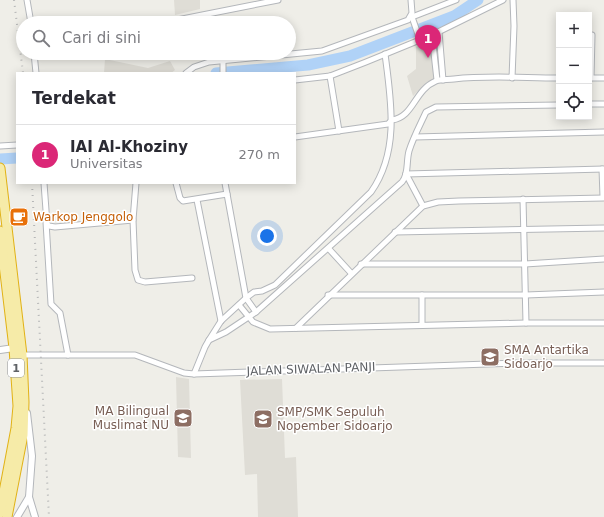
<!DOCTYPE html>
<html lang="id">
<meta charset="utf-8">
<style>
body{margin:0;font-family:"DejaVu Sans",sans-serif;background:#f7f7f7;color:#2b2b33}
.controls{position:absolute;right:12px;top:12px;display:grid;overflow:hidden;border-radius:0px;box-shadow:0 2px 10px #0003}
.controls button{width:36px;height:36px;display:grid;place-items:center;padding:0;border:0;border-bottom:1px solid #e1e1e2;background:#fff;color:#2b2b33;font:20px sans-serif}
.you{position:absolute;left:267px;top:236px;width:14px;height:14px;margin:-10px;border:3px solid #fff;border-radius:50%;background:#1a73e8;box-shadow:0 0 0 6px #1a73e833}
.badge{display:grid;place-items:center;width:26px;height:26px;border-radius:50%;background:#db2777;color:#fff;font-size:13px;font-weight:700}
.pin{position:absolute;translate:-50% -33px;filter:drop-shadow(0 1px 2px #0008)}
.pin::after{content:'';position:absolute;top:21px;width:14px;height:12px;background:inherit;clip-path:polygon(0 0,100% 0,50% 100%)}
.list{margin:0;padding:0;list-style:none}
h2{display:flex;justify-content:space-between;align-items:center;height:52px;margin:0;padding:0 16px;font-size:17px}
h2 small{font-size:13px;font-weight:400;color:#7c7c81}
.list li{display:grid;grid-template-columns:26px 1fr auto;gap:12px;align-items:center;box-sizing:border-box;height:60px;padding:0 16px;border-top:1px solid #e1e1e2}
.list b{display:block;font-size:15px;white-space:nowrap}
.list p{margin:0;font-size:13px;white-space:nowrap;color:#7c7c81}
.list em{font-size:13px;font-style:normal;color:#7c7c81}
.icon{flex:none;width:22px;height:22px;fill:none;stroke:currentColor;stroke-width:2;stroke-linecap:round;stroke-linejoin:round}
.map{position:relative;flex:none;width:604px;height:517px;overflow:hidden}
.search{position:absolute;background:#fff;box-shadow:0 2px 10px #0003;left:16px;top:16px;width:280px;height:44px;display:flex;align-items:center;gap:10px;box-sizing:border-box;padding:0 14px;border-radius:22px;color:#7c7c81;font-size:15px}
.panel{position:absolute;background:#fff;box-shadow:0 2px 10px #0003;left:16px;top:72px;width:280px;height:112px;border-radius:0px}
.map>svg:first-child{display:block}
.education{fill:#dfddd6}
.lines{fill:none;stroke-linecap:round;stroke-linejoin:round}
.river{stroke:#b0d2f7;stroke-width:11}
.minor-casing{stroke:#b4b7bb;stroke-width:7}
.tertiary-casing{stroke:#b4b7bb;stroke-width:8}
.trunk-casing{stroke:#e1b216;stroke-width:11}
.minor{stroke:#fff;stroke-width:5}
.tertiary{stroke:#fff;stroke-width:6}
.trunk{stroke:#f6eba8;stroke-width:9}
.rail{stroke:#b5b6b6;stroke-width:2;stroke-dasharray:1 5;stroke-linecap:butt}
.labels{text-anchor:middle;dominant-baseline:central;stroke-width:3;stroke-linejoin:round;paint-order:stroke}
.shield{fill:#fff;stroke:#8f9194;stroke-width:1}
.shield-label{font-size:11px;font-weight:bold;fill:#5f6266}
.food-label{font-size:12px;fill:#c56008;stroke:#fff;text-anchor:start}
.education-label{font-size:12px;fill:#785e54;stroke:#fff;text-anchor:start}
.street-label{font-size:12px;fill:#5f6266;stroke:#fff}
</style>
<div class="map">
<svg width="604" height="517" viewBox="0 0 604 517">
<rect width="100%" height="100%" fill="#efeee8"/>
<!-- education -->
<g class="education">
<polygon points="174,0 200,0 200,9 175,15"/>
<polygon points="437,37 441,76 427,82 413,96 407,76 416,69 416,47"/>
<polygon points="105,59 148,68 170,61 175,70 171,73 104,73"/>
<polygon points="176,377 189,379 191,458 178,457"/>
<polygon points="282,379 285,458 296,457 298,517 258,517 257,474 245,475 240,380"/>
</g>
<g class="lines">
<!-- river -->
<g class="river">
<polyline points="216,73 308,65 350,56 454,16 478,0"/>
<polyline points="0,159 17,158"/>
</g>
<!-- minor casing -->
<g class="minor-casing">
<g id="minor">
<polyline points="27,0 31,23"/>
<polyline points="162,23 278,0"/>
<polyline points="439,32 443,80"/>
<polyline points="432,35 437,80"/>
<polyline points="420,40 412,17 456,0"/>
<polyline points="34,53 36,73"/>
<path d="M 385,54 C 391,100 400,151 371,192 L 275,285 L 262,291 L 254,292 L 246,298 L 221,321 L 209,340 L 226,332 L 256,312 L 402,182 C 409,174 406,162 409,151 C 413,138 420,125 426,112 L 436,107 L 559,105"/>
<polyline points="223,61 223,73"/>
<polyline points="186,73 194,67 209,62 322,51 408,20 412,13 411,0"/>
<polyline points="330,76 339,131"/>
<polyline points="512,78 514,26 513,0"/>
<polyline points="589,78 604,78"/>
<polyline points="591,78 592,35"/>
<polyline points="295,80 330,76 366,62 432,35 503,0"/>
<polyline points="589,104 604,104"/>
<path d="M 295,137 L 388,124 L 392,120 C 414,117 414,90 436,81 C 441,79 448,80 454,79 C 488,75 524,78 559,78"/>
<polyline points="415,137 604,132"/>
<polyline points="0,146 17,145"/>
<polyline points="602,169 603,197"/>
<polyline points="406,174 604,169"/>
<polyline points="406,174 423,206"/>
<polyline points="44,183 47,224 49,226 55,227 133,220 136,183"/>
<polyline points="176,183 180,198 183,201 227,194"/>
<polyline points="225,183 246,298 256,312"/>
<polyline points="523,199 526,323"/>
<polyline points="197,200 221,321"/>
<polyline points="133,220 135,270 138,280 145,282 192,278"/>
<polyline points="46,222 51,304 60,313 68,355"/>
<polyline points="395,232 604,228"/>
<polyline points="329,249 351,273"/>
<polyline points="361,264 525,264 604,259"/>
<polyline points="328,295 526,295 604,292"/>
<polyline points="422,295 422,325"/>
<polyline points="239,305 253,322 270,329 526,323 604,323"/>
<polyline points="296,328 423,206 438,202 459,201 604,198"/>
<polyline points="22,355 135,355 184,373 194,374 515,363 604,363"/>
<polyline points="194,374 205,347 209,340"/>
</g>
</g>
<!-- tertiary casing -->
<g class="tertiary-casing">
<g id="tertiary">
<polyline points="0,350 14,348"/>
<polyline points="29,497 35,517"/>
<polyline points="17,517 29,497 32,456 27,413"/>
</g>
</g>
<!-- trunk casing -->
<g class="trunk-casing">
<g id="trunk">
<polyline points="0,168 22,355 24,402 23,435 7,517"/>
<polyline points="0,231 14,348 18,406 16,428 0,513"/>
</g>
</g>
<!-- minor -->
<use href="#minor" class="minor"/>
<!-- tertiary -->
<use href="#tertiary" class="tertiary"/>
<!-- trunk -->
<use href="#trunk" class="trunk"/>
<!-- rail -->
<g class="rail">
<polyline points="14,0 23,73"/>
<polyline points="32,183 49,517"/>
</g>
</g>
<!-- icons -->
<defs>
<g id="cafe-square" transform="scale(1)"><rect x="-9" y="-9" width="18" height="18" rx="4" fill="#e8710a" stroke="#fff"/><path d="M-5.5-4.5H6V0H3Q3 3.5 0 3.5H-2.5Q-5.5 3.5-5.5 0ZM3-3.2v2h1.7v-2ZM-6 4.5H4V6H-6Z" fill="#fff"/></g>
<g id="school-square" transform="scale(1)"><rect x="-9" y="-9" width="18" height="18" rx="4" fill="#8d6e63" stroke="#fff"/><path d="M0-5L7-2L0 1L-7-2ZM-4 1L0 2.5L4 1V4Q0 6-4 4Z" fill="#fff"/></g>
</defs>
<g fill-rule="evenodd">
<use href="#cafe-square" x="19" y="217"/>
<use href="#school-square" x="490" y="357"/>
<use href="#school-square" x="183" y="418"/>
<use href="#school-square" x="263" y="419"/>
</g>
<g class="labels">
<!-- shield labels -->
<rect class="shield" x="8" y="359" width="16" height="18" rx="3"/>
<g class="shield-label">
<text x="16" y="368">1</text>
</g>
<!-- food labels -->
<g class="food-label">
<text x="33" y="217">Warkop Jenggolo</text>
</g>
<!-- education labels -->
<g class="education-label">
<text x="504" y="350">SMA Antartika<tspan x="504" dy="14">Sidoarjo</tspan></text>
<text x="169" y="411" text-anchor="end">MA Bilingual<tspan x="169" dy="14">Muslimat NU</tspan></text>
<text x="277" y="412">SMP/SMK Sepuluh<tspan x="277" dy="14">Nopember Sidoarjo</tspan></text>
</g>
<!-- street labels -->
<g class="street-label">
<text transform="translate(311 369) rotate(-2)">JALAN SIWALAN PANJI</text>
</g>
</g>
</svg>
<div class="controls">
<button>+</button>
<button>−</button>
<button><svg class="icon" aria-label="locate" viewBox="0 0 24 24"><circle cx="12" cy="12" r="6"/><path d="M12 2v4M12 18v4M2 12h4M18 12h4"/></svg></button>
</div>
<div class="you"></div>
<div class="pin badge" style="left:428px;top:58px">1</div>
<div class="search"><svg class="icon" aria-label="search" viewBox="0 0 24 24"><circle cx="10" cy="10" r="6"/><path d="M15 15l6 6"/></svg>Cari di sini</div>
<section class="panel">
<h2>Terdekat<small></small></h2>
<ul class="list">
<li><span class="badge">1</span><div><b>IAI Al-Khoziny</b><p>Universitas</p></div><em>270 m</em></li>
</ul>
</section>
</div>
